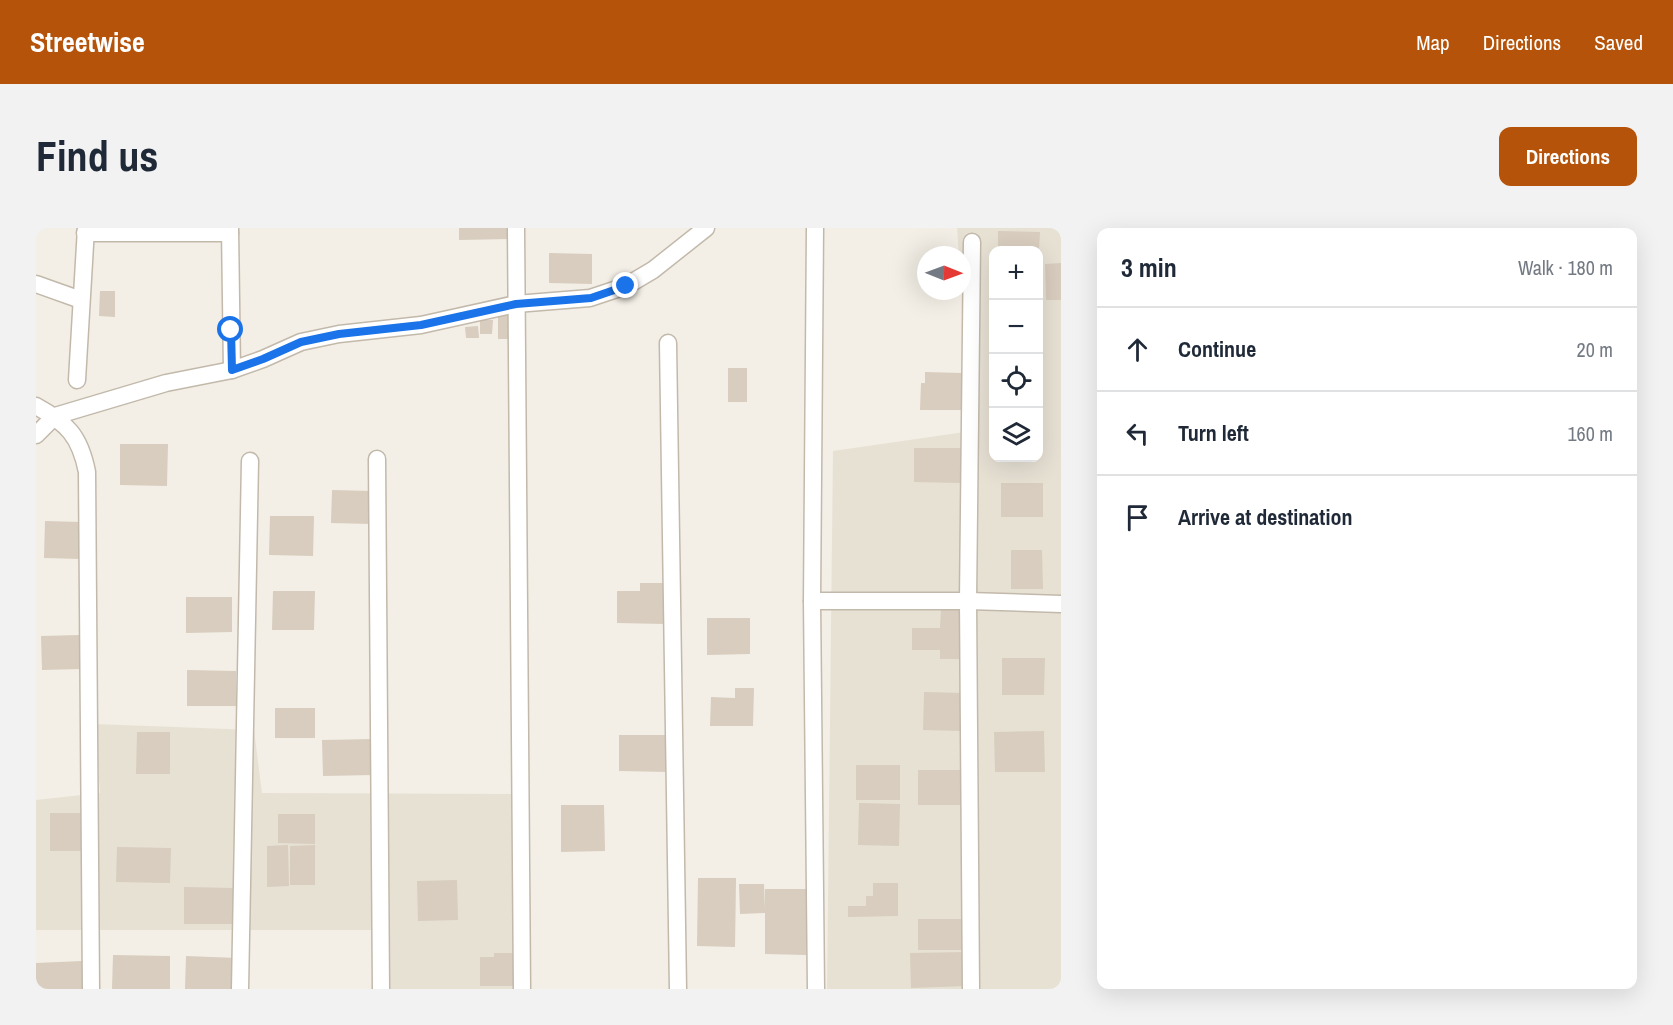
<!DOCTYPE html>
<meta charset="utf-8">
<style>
body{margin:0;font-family:"Archivo Narrow",sans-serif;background:#f2f2f3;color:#1f2937}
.controls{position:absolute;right:18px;top:18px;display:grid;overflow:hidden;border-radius:12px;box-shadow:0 6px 24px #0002}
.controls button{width:54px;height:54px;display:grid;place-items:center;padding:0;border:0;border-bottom:2px solid #e0e1e3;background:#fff;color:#1f2937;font:30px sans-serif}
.compass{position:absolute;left:881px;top:18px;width:54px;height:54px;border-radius:50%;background:#fff;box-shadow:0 6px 24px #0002;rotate:91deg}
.stop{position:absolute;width:18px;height:18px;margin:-14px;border:4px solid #1a73e8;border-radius:50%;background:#fff}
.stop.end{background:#1a73e8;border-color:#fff;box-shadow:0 2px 6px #0008}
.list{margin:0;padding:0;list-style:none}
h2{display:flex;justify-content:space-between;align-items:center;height:78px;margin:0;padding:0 24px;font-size:26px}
h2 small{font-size:20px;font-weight:400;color:#747a83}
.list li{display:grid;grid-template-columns:39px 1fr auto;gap:18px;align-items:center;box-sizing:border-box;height:84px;padding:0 24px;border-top:2px solid #e0e1e3}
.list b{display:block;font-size:22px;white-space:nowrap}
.list em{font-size:20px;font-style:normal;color:#747a83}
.icon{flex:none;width:33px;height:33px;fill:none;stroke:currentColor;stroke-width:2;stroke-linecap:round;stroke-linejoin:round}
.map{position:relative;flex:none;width:1025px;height:761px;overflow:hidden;border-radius:12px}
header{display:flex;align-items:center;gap:36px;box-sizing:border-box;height:84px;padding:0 30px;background:#b45309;color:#fff}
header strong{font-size:28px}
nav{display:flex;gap:33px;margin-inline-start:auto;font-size:21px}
.intro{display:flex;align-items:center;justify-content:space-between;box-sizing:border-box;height:144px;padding:0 36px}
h1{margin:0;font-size:42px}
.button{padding:15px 27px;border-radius:12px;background:#b45309;color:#fff;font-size:21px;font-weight:700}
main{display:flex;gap:36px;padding:0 36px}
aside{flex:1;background:#fff;border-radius:12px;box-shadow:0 6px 24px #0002}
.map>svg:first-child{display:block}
.residential{fill:#e7e1d4;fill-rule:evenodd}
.building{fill:#d8cdbe}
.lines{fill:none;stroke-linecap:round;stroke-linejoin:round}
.minor-casing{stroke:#c2b9ab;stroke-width:19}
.minor{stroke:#fff;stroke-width:16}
.route{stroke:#1a73e8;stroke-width:8}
</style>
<header>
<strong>Streetwise</strong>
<nav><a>Map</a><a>Directions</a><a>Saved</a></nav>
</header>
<div class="intro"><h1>Find us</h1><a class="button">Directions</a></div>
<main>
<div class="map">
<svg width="1025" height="761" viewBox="0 0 1025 761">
<rect width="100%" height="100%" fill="#f3efe6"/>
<!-- residential -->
<g class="residential">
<path d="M 921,0 L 1025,0 L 1025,761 L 791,761 L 797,223 L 929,204 L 926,27 L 923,27 ZM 957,22 L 1002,22 L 1002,230 L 957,230 Z"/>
<polygon points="59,496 218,502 226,565 491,566 493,761 347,761 344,702 0,702 0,572 64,565"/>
</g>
<!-- building -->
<g class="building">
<polygon points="423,0 474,0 474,11 423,12"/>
<polygon points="962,3 1004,4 1003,22 962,22"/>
<polygon points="513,25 556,26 556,56 513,55"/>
<polygon points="1025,35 1025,72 1010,72 1009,36"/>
<polygon points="64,63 79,63 79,89 63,88"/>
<rect x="462" y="81" width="15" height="30"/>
<polygon points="444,92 457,92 456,106 444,106"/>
<polygon points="442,98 443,110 430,110 429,99"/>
<rect x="692" y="140" width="19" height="34"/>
<polygon points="889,144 926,145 926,182 884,182 885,155 889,155"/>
<polygon points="84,216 132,216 131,258 84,257"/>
<polygon points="878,220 925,220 925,255 878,254"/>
<rect x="965" y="255" width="42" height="34"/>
<polygon points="296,262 336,263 335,296 295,295"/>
<polygon points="234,288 278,288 277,328 233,327"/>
<polygon points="9,293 46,294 45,331 8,330"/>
<polygon points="975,322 1006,322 1007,361 975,361"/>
<polygon points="604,355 629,355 629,396 581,395 581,363 604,363"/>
<polygon points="237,363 279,363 278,402 236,402"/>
<polygon points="150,369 196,369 196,404 150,405"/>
<polygon points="905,381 927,382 927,431 904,431 904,422 876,422 876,400 904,400"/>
<polygon points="671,390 714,390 714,426 671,427"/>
<polygon points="44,407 45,441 6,442 5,408"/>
<polygon points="966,430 1009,430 1008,467 966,467"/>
<polygon points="151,442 200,443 200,478 151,478"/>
<polygon points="699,460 718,460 717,498 674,498 675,469 699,470"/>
<polygon points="888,464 928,465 927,503 887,502"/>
<rect x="239" y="480" width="40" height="30"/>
<polygon points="1008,503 1009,544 959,544 958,504"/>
<polygon points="101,504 134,504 134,546 100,546"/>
<polygon points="583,507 632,507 632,544 583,543"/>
<polygon points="337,511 338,547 287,548 286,512"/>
<rect x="820" y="537" width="44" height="35"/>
<rect x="882" y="542" width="43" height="35"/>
<polygon points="823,575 864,576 863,618 822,617"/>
<polygon points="525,577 568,577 569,623 525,624"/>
<polygon points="14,585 47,585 46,623 14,623"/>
<polygon points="242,586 279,586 279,616 242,615"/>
<polygon points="252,617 253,658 231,659 231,618"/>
<polygon points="279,617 279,657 254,657 254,618"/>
<polygon points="81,619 135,620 134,655 80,654"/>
<polygon points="662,650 700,650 699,719 661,718"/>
<polygon points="421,652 422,692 382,693 381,653"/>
<polygon points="837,655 862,655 862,688 812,689 812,678 830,678 830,668 837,668"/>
<polygon points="703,656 728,656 729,681 729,661 771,661 770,727 729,726 729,685 704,686"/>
<polygon points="148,659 198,660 198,696 148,696"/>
<polygon points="882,691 927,691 928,722 882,722"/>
<polygon points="931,724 932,758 875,760 874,725"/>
<polygon points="458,725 482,725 482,758 444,758 444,729 458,729"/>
<polygon points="77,727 134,728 134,761 76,761"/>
<polygon points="150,728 201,730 200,761 149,761"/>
<polygon points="46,733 47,761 0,761 0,735"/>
</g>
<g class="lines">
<!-- minor casing -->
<g class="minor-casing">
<g id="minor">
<polyline points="194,0 196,142"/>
<polyline points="480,0 486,761"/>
<polyline points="779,0 776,373 780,761"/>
<polyline points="49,5 194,5"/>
<polyline points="0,56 45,72"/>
<polyline points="632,115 642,761"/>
<polyline points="41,152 50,0"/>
<path d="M 0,178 C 31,195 44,208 51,244 L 55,761"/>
<polyline points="0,207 19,188 130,155 196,142 227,131 265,114 303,106 385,97 480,76 554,70 590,58 617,42 670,0"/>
<polyline points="341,231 345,761"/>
<polyline points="776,373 932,373 1025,376"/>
<polyline points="204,761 214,233"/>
<polyline points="935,761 932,373 936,14"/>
</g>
</g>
<!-- minor -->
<use href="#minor" class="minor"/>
</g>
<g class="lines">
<!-- route -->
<polyline class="route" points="195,102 196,142 227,131 265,114 303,106 385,97 480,76 555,70 590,58"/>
</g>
</svg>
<div class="controls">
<button>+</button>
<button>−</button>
<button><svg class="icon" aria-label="locate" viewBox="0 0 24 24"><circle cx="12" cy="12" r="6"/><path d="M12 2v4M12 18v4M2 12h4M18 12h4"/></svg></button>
<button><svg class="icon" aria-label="layers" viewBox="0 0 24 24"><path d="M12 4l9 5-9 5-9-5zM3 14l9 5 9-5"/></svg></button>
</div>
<svg class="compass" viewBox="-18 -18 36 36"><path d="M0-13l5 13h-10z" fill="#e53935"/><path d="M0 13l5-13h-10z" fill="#747a83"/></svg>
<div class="stop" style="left:195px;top:102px"></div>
<div class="stop end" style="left:590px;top:58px"></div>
</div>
<aside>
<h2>3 min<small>Walk · 180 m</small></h2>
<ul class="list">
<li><svg class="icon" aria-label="ahead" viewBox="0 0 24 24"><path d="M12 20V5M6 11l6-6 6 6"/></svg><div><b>Continue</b></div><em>20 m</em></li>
<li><svg class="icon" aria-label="left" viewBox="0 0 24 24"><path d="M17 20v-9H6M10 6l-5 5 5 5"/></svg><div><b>Turn left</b></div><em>160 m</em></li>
<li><svg class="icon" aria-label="arrive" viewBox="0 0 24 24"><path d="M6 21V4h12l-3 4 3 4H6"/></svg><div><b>Arrive at destination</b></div></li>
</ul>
</aside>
</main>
